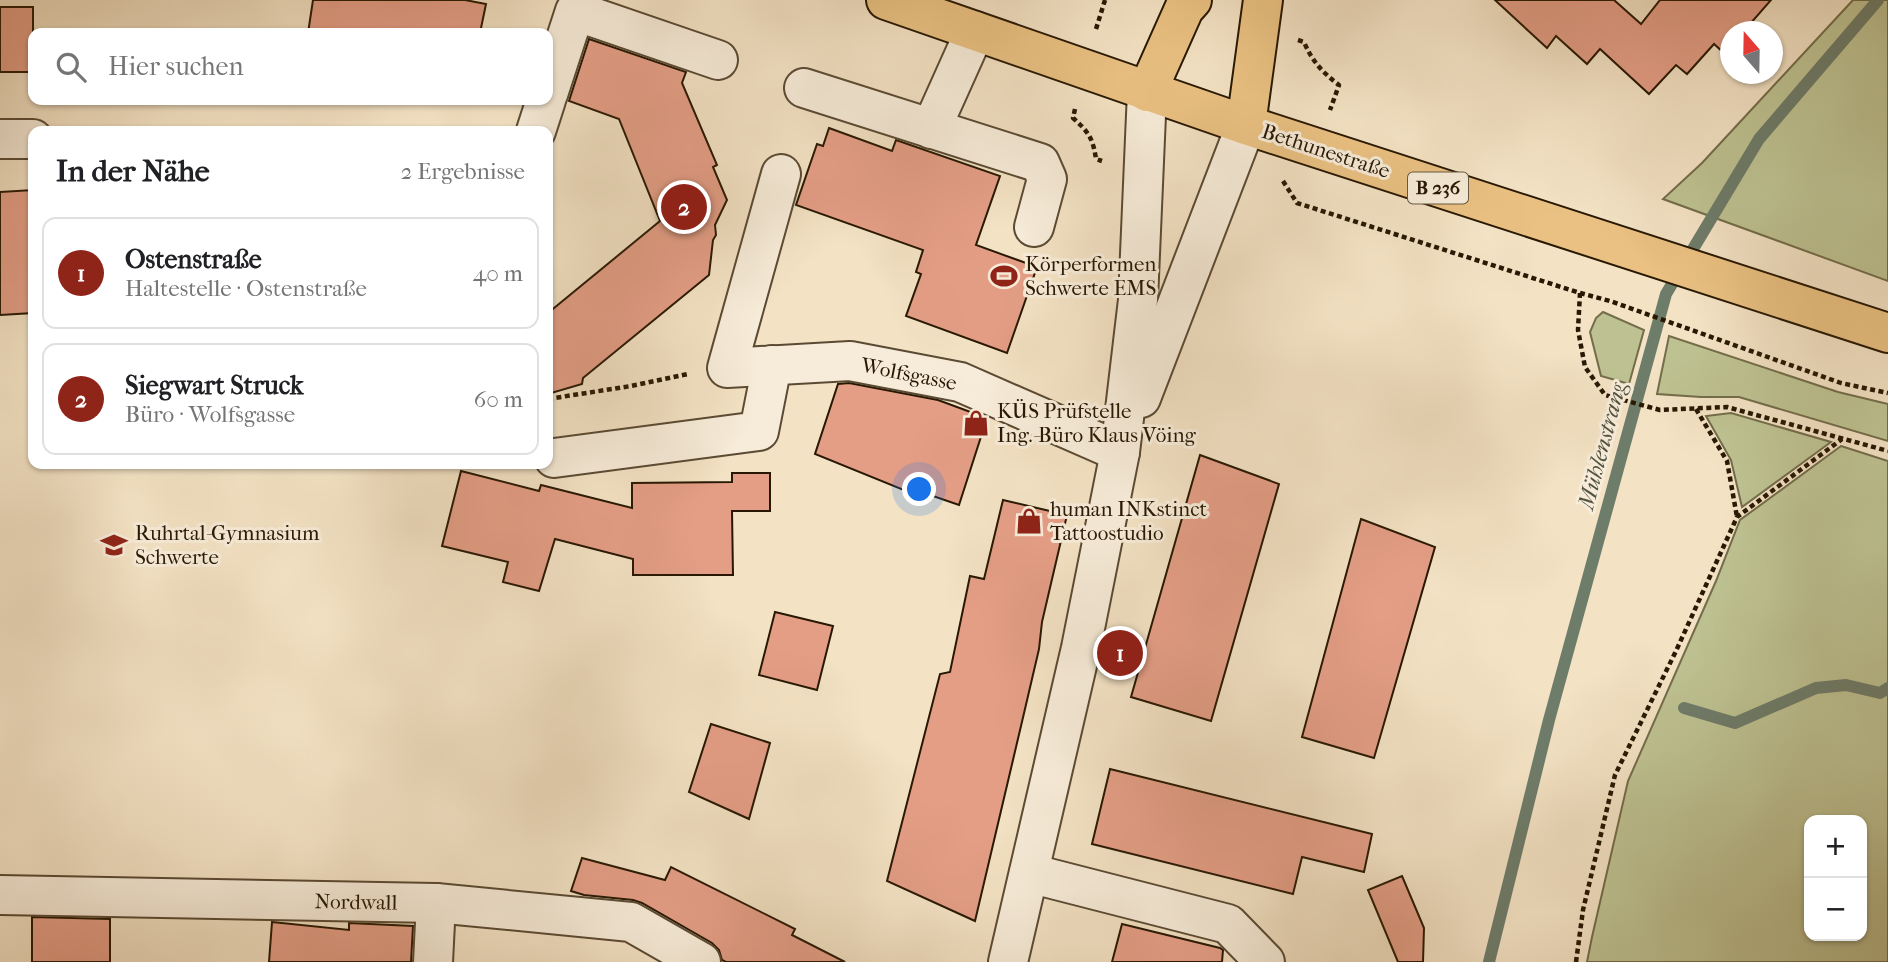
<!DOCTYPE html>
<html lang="de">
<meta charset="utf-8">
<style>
body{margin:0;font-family:"IM FELL French Canon",serif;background:#f6f6f6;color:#202124}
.controls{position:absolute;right:21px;bottom:21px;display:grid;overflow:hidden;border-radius:14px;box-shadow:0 2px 5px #0004}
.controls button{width:63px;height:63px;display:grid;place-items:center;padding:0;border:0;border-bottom:2px solid #e0e0e0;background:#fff;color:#202124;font:35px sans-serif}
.compass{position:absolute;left:1720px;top:21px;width:63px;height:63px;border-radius:50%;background:#fff;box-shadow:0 2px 5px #0004;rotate:340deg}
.you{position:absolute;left:920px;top:490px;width:24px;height:24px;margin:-18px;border:5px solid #fff;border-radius:50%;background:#1a73e8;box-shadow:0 0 0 10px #1a73e833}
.badge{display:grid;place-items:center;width:46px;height:46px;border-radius:50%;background:#8f2418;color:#fff;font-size:23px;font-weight:700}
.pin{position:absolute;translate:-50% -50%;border:4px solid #fff;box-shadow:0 2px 7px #0006}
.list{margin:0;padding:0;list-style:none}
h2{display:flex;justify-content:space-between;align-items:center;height:91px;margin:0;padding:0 28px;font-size:30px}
h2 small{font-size:23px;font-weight:400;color:#757577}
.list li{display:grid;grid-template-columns:46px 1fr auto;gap:21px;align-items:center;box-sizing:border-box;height:112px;margin:0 14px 14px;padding:0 14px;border:2px solid #e0e0e0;border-radius:14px}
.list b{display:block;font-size:26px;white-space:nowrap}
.list p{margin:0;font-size:23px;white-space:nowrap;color:#757577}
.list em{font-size:23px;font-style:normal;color:#757577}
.icon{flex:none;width:38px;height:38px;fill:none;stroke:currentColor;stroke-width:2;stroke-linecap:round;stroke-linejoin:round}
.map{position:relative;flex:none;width:1888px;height:962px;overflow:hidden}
.search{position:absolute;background:#fff;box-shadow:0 2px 5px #0004;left:28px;top:28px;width:525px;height:77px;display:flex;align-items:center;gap:18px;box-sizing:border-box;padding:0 24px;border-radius:14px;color:#757577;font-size:26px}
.panel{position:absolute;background:#fff;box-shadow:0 2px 5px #0004;left:28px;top:126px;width:525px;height:343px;border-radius:14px}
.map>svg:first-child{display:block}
.green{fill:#bec292;stroke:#736d4a;stroke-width:2;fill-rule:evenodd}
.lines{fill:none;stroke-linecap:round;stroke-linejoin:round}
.stream{stroke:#6e7c6a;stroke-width:12}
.building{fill:#e49e86;stroke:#281803;stroke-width:2}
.minor-casing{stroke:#5b4a33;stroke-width:42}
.major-casing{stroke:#281803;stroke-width:42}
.path{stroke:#281803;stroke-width:4.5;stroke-dasharray:5 3.5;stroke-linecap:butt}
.minor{stroke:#f7ecd9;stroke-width:38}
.major{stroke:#eac182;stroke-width:38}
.labels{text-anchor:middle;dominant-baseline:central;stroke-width:6;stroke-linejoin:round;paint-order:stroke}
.shield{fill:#f7ecd9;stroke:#665843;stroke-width:2}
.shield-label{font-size:19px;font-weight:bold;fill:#281803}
.street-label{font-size:21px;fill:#281803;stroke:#f7ecd9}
.poi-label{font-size:21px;fill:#281803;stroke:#f7ecd9;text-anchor:start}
.water-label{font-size:23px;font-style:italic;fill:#51523f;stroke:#f7ecd9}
</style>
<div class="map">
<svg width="1888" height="962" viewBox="0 0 1888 962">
<rect width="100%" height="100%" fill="#f3e2c4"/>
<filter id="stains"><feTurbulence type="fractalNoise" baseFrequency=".00286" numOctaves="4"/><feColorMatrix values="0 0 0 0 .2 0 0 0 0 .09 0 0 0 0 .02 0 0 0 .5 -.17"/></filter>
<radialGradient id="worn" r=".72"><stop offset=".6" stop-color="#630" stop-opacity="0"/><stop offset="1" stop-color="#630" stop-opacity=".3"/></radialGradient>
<!-- green -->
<g class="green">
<polygon points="1853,0 1888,0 1888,281 1663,199 1702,163"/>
<polygon points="1603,312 1644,330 1629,384 1601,376 1590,332 1596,318"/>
<polygon points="1669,336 1838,392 1888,404 1888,441 1739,397 1701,397 1657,394"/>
<polygon points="1731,413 1831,442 1742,507 1731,460 1706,416"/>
<path d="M 1841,446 L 1888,461 L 1888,962 L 1587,962 L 1592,937 L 1628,781 L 1716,581 L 1740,520 ZM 1862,820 L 1862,936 L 1809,936 L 1809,820 Z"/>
</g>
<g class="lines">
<!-- stream -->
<g class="stream">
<polyline points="1684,708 1735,723 1816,688 1846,685 1880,693 1888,688"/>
<polyline points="1489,962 1549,720 1666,294 1759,139 1878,0"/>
</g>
</g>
<!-- building -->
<g class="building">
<polygon points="313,0 465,0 486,4 480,33 308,33"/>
<polygon points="1495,0 1614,0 1641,24 1660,0 1771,0 1743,32 1731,32 1731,45 1724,53 1714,44 1687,74 1676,65 1649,94 1600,49 1587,64 1556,36 1547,48"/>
<rect x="0" y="7" width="33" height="65"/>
<polygon points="589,39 686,72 682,83 717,165 713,167 727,200 715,225 716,235 713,240 709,275 583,378 582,384 548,394 548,313 660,221 619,119 569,101"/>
<polygon points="829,128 892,151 896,140 1000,176 976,245 1037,267 1007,353 906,316 921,274 916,272 923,250 796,205 817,144 823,146"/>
<polygon points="33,190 33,313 0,315 0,192"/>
<polygon points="849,383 938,400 987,418 959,505 907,487 906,491 815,454 838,384"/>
<polygon points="1200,455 1279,484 1211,721 1131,697"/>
<polygon points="461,471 539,491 541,485 632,508 632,483 732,482 732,473 770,473 770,511 732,511 733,575 633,575 633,559 555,539 539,591 503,582 508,562 442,546"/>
<polygon points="1003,500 1067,515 1042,622 1039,649 1021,726 975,921 887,881 940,674 950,672 970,576 984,579"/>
<polygon points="1361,519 1435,547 1374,758 1302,737"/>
<polygon points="775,612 833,626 817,690 759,675"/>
<polygon points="711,724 770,743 749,819 689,792"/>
<polygon points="1110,769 1372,834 1364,872 1302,857 1293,894 1092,844"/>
<polygon points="582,858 665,880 671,867 795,929 792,935 845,962 726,962 722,960 719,950 712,943 642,903 633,900 584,895 571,891"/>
<polygon points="1402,876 1424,928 1423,962 1398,962 1368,890"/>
<polygon points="32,917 110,919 110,962 32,962"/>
<polygon points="272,922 349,930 349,923 413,926 411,962 269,962"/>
<polygon points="1122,924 1220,948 1223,950 1222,962 1112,962"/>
</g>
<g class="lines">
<!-- minor casing -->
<g class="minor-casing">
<g id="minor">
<polyline points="804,88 1040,163 1047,179 1034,227"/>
<polyline points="548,94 575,11 718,60"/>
<polyline points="931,129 975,31"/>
<polyline points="536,131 546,100"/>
<polyline points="0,139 33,139"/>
<polyline points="781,174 727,368 850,361 960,382 1120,452"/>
<polyline points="1141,398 1246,125"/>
<polyline points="554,458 759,431 772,365"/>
<polyline points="1029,873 1228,924 1265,962"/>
<polyline points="0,895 436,903 631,922 701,962"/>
<polyline points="433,962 436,903"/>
<polyline points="1008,962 1081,648 1120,452 1138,300 1147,92"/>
</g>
</g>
<!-- major casing -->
<g class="major-casing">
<g id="major">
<polyline points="886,0 1246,125 1888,333"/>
<polyline points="1147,92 1184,9 1192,0"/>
<polyline points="1246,125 1263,0"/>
</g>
</g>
<!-- path -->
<g class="path">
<polyline points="1096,29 1105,0"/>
<path d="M 1298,40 L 1304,42 C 1312,61 1323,73 1339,85 L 1330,110"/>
<path d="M 1075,109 L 1073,118 C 1089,132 1093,139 1096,159 L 1102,161"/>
<polyline points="1283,181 1297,203 1580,293 1610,301 1841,383 1888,393"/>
<polyline points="1580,293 1578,330 1585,367 1605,395 1660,410 1727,407 1888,451"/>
<polyline points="548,399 631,386 688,374"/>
<polyline points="1696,409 1727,461 1737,517"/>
<polyline points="1576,962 1583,910 1615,775 1676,651 1737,517 1842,439"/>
</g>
<!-- minor -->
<use href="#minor" class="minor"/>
<!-- major -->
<use href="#major" class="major"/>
</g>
<!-- icons -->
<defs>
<g id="stadium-bare" transform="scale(2.1)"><path d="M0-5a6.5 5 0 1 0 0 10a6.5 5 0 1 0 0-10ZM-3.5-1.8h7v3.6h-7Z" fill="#8f2418" stroke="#f7ecd9" stroke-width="2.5" paint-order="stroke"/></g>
<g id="shop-bare" transform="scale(2.1)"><path d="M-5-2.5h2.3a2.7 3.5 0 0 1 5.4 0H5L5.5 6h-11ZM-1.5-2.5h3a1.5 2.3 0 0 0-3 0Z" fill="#8f2418" stroke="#f7ecd9" stroke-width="2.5" paint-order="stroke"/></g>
<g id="school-bare" transform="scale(2.1)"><path d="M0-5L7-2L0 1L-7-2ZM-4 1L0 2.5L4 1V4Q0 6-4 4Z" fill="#8f2418" stroke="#f7ecd9" stroke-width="2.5" paint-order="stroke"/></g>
</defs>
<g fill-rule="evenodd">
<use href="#stadium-bare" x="1004" y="276"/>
<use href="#shop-bare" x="976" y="423"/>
<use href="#shop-bare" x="1029" y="521"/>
<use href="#school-bare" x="114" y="545"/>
</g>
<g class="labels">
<!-- shield labels -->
<rect class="shield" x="1408" y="172.5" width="60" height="31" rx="5"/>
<g class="shield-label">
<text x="1438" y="188">B 236</text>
</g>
<!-- street labels -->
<g class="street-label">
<text transform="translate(1326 151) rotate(18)">Bethunestraße</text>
<text transform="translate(909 374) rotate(11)">Wolfsgasse</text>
<text transform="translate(356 902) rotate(1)">Nordwall</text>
</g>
<!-- poi labels -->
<g class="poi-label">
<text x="1025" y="264">Körperformen<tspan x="1025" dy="24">Schwerte EMS</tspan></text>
<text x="997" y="411">KÜS Prüfstelle<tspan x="997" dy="24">Ing.-Büro Klaus Vöing</tspan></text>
<text x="1050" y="509">human INKstinct<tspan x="1050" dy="24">Tattoostudio</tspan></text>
<text x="135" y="533">Ruhrtal-Gymnasium<tspan x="135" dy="24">Schwerte</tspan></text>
</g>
<!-- water labels -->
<g class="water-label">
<text transform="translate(1602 446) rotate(-75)">Mühlenstrang</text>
</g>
</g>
<rect width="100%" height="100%" filter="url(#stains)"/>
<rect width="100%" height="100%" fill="url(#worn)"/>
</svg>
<div class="controls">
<button>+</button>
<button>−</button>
</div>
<svg class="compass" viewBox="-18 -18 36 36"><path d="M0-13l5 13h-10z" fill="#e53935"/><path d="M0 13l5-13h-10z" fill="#757577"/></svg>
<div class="you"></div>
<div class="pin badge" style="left:1120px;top:653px">1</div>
<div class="pin badge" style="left:684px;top:207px">2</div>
<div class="search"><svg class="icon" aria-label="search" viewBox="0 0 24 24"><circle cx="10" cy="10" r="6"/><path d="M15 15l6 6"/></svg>Hier suchen</div>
<section class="panel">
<h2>In der Nähe<small>2 Ergebnisse</small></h2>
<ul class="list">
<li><span class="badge">1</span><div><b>Ostenstraße</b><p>Haltestelle · Ostenstraße</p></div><em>40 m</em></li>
<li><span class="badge">2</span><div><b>Siegwart Struck</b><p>Büro · Wolfsgasse</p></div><em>60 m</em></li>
</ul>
</section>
</div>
